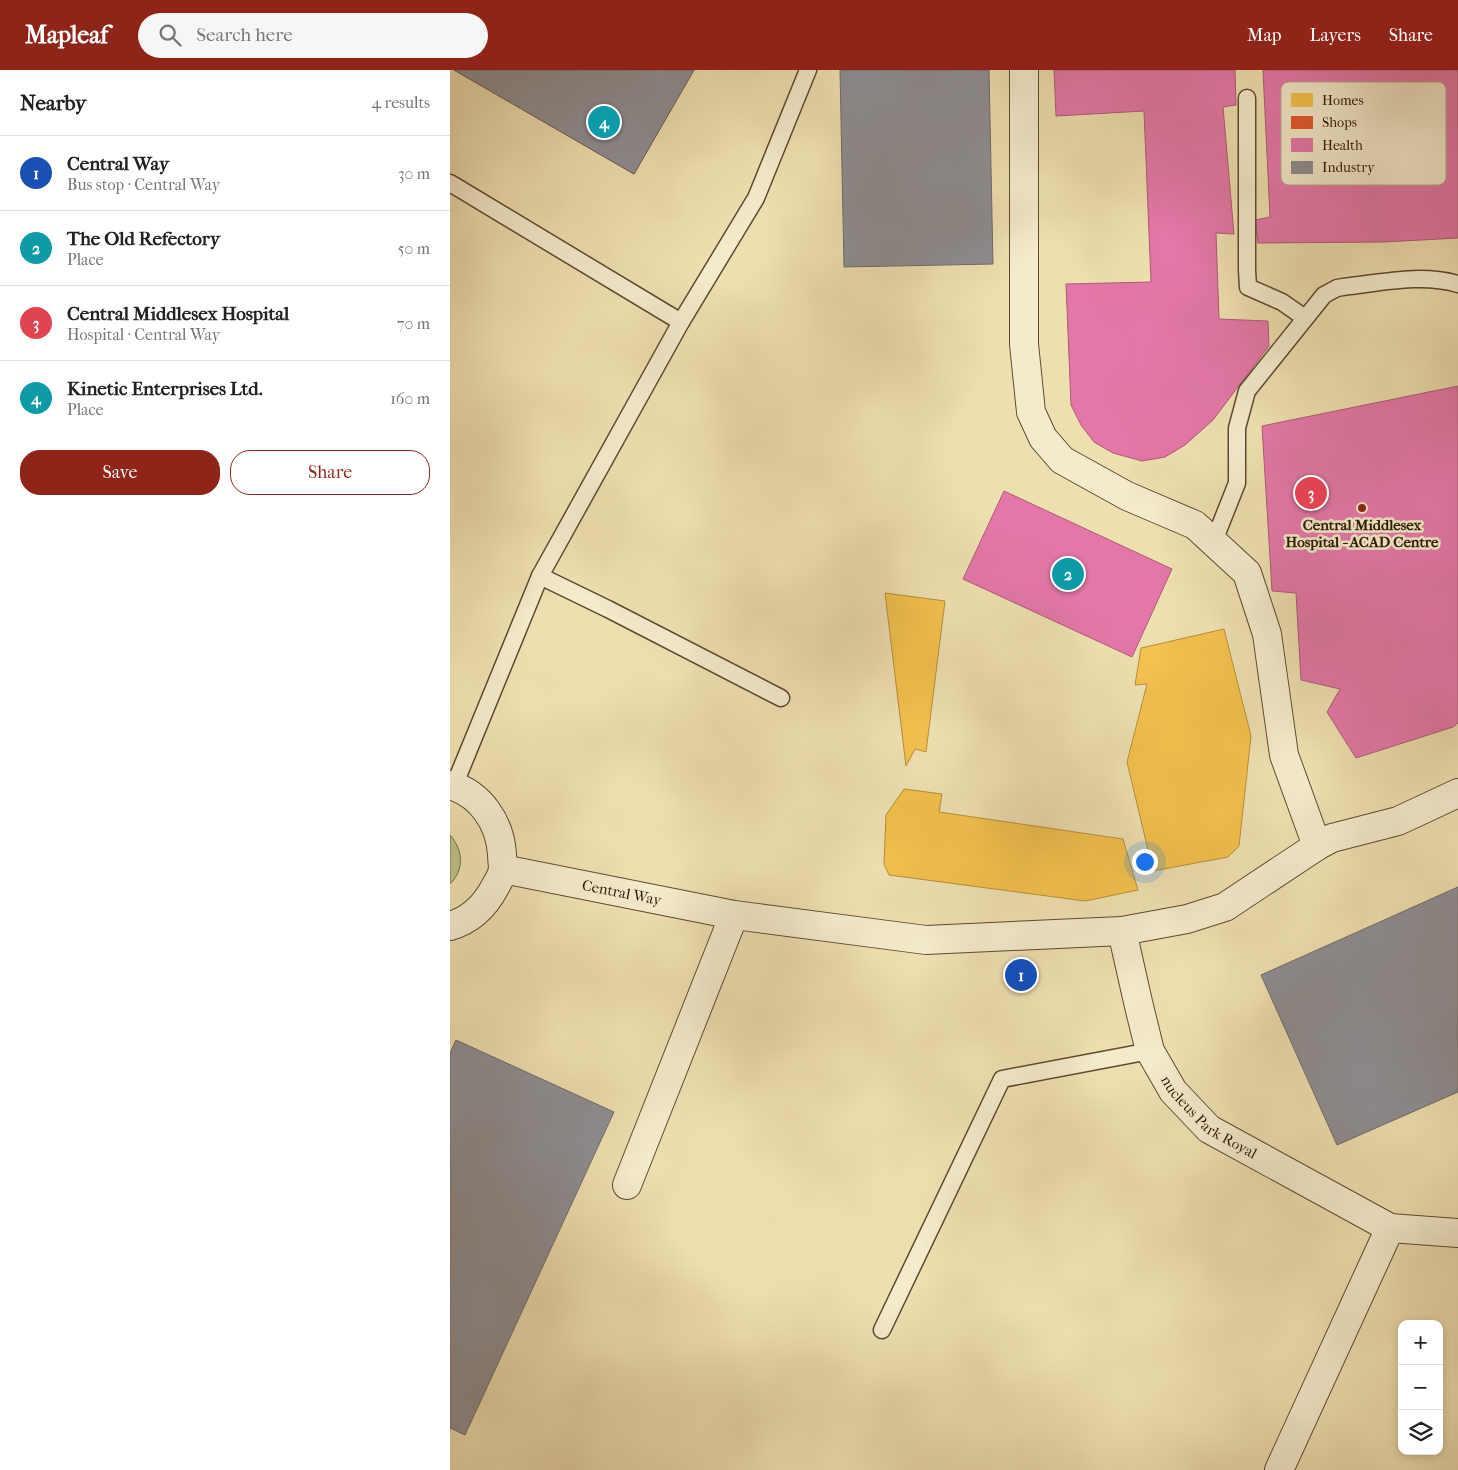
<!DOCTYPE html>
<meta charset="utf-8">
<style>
body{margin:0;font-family:"IM FELL French Canon",serif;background:#f6f6f6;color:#222}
.controls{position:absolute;right:15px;bottom:15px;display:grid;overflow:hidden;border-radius:10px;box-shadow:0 2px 8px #0003}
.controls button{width:45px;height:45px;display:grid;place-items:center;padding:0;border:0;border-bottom:1px solid #e0e0e0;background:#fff;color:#222;font:25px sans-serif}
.you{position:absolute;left:694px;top:791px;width:18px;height:18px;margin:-12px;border:4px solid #fff;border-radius:50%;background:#1a73e8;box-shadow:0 0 0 8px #1a73e833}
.badge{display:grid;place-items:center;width:32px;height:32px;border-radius:50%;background:#8f2418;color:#fff;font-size:16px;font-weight:700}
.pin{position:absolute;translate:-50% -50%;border:2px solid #fff;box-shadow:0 1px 5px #0006}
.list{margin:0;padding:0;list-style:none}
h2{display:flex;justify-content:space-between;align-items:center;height:65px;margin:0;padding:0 20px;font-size:21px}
h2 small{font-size:16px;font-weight:400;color:#767676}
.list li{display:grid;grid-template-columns:32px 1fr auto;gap:15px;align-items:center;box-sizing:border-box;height:75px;padding:0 20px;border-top:1px solid #e0e0e0}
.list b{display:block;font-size:19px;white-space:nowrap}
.list p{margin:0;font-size:16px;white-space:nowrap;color:#767676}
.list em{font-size:16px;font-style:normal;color:#767676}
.actions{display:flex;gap:10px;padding:15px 20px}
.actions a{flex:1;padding:11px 0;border:1px solid #8f2418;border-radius:20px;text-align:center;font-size:18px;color:#8f2418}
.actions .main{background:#8f2418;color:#fff}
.icon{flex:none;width:28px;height:28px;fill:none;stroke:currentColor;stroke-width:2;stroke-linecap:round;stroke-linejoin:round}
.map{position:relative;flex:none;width:1008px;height:1400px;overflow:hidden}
header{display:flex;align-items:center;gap:30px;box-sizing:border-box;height:70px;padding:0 25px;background:#8f2418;color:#fff}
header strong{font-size:24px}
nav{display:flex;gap:28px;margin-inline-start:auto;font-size:18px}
.search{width:350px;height:45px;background:#f6f6f6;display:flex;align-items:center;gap:12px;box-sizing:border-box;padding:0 18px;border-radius:28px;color:#767676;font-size:19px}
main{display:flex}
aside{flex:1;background:#fff}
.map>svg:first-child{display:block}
.green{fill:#bbc189;stroke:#746c46}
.homes{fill:#f2c14e;stroke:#b78e38}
.shops{fill:#e4572e;stroke:#ad4421}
.health{fill:#e377a8;stroke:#ad5a76}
.industry{fill:#8d8d92;stroke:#706a67}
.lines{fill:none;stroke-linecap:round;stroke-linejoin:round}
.lane-casing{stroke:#5e4a2e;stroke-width:19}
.street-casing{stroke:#5e4a2e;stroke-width:30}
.lane{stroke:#f4eacc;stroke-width:16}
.street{stroke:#f4eacc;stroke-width:28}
.poi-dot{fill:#8f2418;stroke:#f4eacc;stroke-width:2}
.labels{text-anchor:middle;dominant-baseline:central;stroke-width:5;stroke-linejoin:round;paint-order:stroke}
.poi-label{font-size:15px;font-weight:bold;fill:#2e1803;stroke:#f4eacc}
.street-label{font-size:15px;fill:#2e1803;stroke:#f4eacc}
.key{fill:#f4eacc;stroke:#b9ab90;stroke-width:1}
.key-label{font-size:14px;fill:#2e1803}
</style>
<header>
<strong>Mapleaf</strong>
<div class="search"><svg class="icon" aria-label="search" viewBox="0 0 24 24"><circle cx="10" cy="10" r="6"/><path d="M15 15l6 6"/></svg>Search here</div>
<nav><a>Map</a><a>Layers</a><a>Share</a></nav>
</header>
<main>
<aside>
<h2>Nearby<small>4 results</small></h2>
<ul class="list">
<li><span class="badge" style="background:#1a4fb4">1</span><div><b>Central Way</b><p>Bus stop · Central Way</p></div><em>30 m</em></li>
<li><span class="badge" style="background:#0f9aa8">2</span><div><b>The Old Refectory</b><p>Place</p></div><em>50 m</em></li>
<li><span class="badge" style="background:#e0444e">3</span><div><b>Central Middlesex Hospital</b><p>Hospital · Central Way</p></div><em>70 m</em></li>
<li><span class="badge" style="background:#0f9aa8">4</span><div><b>Kinetic Enterprises Ltd.</b><p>Place</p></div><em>160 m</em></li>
</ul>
<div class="actions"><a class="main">Save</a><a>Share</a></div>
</aside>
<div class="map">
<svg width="1008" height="1400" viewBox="0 0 1008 1400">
<rect width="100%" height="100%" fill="#eedfb1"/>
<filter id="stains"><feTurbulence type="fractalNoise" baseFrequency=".004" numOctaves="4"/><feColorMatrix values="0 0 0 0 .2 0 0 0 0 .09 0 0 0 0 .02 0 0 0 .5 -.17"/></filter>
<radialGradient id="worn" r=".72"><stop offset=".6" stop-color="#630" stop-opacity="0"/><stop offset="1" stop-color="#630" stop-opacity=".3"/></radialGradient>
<!-- green -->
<path class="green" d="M 0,765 C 13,780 15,799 0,814 Z"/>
<!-- homes -->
<g class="homes">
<polygon points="435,523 495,531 476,682 465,679 456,696"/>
<polygon points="774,559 801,666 789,776 778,787 703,801 677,692 697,614 685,615 691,578"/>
<polygon points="454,719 492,724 489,742 673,769 688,820 635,831 439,805 434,794 436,745"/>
</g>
<!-- shops -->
<polygon class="shops" points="4,0 244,0 184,104"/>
<!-- health -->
<g class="health">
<polygon points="604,0 785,0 786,35 773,37 784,164 766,163 769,249 818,251 819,276 763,350 735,375 715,387 692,391 663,383 644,372 631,355 621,335 616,214 701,212 694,41 606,46"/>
<polygon points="813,0 1008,0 1008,168 934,172 808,173 805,150 820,147"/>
<polygon points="1008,316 1008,653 1003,657 906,688 877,642 890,619 851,610 846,523 822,521 812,356"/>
<polygon points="554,421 722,499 682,587 513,509"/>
</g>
<!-- industry -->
<g class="industry">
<polygon points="4,0 244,0 184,104"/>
<polygon points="390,0 539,0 543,194 394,197"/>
<polygon points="1008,817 1008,1022 887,1075 811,905"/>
<polygon points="6,970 164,1042 15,1365 0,1358 0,983"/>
</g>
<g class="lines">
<!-- lane casing -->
<g class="lane-casing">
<g id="lane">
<polyline points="797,28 797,200 798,217 832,232 855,248"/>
<polyline points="0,113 231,252"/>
<path d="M 764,471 L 787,413 L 787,358 L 797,321 L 874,225 L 887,218 L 893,217 C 930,213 971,203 1008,214"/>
<polyline points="90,506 158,539 331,628"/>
<polyline points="4,716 90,506 231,252 306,128 358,0"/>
<polyline points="432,1260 552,1009 700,981"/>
</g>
</g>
<!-- street casing -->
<g class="street-casing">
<g id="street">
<polyline points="574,0 574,274 581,342 593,368 612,390 677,426 745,455 797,503 817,564 834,685 867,776"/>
<path d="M 0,715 C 31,724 50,753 52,784 C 52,789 53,795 53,799 C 52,805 48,812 45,817 C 35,836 21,850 0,856"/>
<path id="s1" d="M 53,799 L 284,845 L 476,870 L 672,861 L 737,849 L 775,837 L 867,776 L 882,768 L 948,751 L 1008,723"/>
<path id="s2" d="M 672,861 L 688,932 L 700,981 L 723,1021 L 759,1059 L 940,1158 L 1008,1163"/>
<polyline points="177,1115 284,845"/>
<polyline points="829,1400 940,1158"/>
</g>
</g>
<!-- lane -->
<use href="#lane" class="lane"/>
<!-- street -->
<use href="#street" class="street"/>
</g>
<!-- markers -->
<circle class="poi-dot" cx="912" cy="438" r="5"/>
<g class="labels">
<!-- poi labels -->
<g class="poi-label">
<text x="912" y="455">Central Middlesex<tspan x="912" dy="17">Hospital - ACAD Centre</tspan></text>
</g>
<!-- street labels -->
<g class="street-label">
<text stroke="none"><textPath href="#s1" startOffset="121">Central Way</textPath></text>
<text stroke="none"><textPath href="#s2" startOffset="214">nucleus Park Royal</textPath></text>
</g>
</g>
<!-- legend -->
<rect x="831" y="12" width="165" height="103" rx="8" class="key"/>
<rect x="841" y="23" width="22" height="14" fill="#f2c14e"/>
<rect x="841" y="46" width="22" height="13" fill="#e4572e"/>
<rect x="841" y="68" width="22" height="14" fill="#e377a8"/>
<rect x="841" y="91" width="22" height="13" fill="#8d8d92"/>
<g class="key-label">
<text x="872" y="35">Homes</text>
<text x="872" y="57">Shops</text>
<text x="872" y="80">Health</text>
<text x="872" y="102">Industry</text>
</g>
<rect width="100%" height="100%" filter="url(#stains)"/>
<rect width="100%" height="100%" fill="url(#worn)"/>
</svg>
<div class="controls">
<button>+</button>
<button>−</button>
<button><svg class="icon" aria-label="layers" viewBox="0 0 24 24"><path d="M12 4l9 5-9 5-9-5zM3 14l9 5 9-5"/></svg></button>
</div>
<div class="you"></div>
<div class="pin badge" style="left:571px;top:905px;background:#1a4fb4">1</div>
<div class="pin badge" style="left:618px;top:504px;background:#0f9aa8">2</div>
<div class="pin badge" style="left:861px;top:423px;background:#e0444e">3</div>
<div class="pin badge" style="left:154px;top:52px;background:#0f9aa8">4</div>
</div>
</main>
